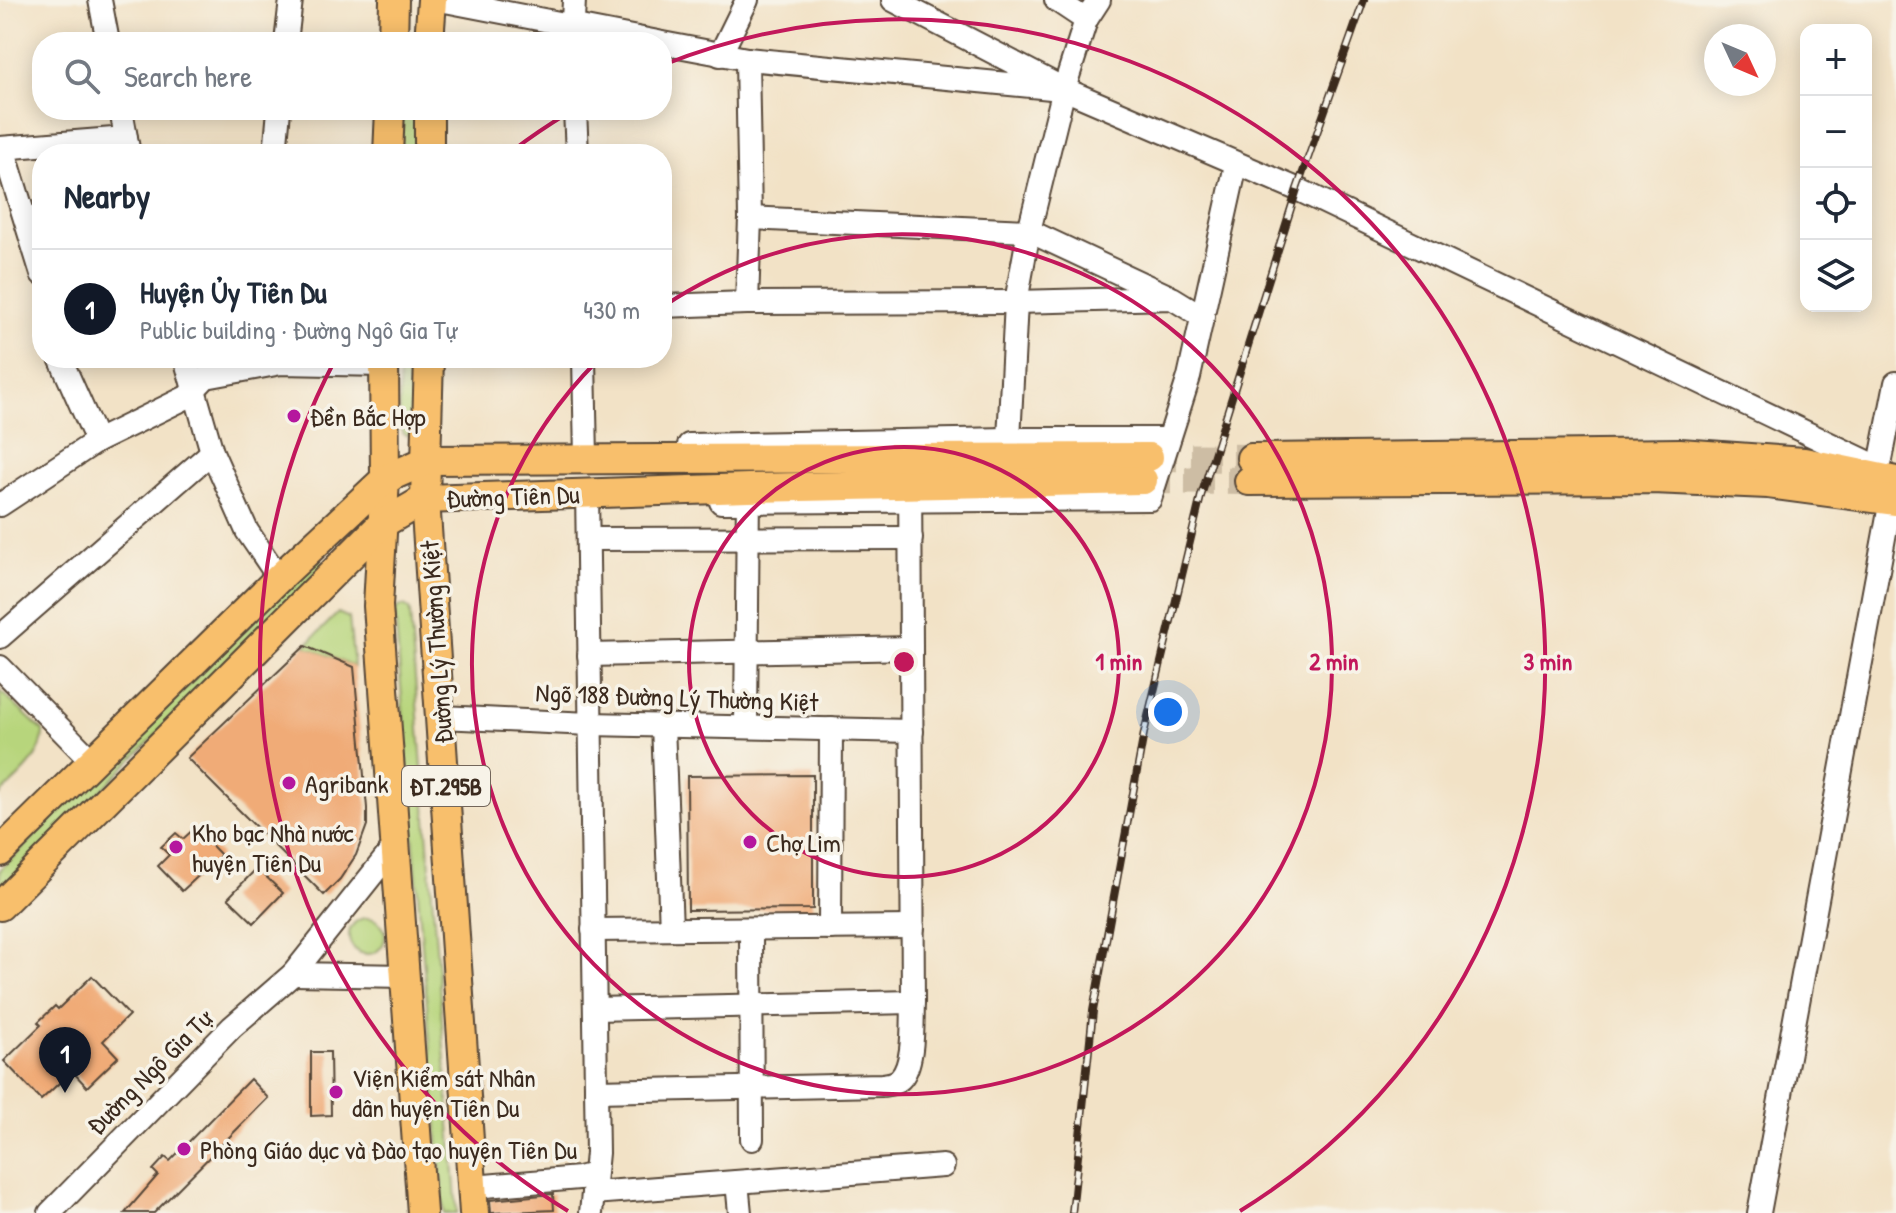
<!DOCTYPE html>
<meta charset="utf-8">
<style>
body{margin:0;font-family:"Patrick Hand",sans-serif;background:#f2f2f3;color:#1f2937}
.controls{position:absolute;right:24px;top:24px;display:grid;overflow:hidden;border-radius:16px;box-shadow:0 4px 20px #0003}
.controls button{width:72px;height:72px;display:grid;place-items:center;padding:0;border:0;border-bottom:2px solid #e0e1e3;background:#fff;color:#1f2937;font:40px sans-serif}
.compass{position:absolute;left:1704px;top:24px;width:72px;height:72px;border-radius:50%;background:#fff;box-shadow:0 4px 20px #0003;rotate:134deg}
.you{position:absolute;left:1168px;top:712px;width:28px;height:28px;margin:-20px;border:6px solid #fff;border-radius:50%;background:#1a73e8;box-shadow:0 0 0 12px #1a73e833}
.badge{display:grid;place-items:center;width:52px;height:52px;border-radius:50%;background:#111827;color:#fff;font-size:26px;font-weight:700}
.pin{position:absolute;translate:-50% -66px;filter:drop-shadow(0 2px 4px #0008)}
.pin::after{content:'';position:absolute;top:42px;width:28px;height:24px;background:inherit;clip-path:polygon(0 0,100% 0,50% 100%)}
.list{margin:0;padding:0;list-style:none}
h2{display:flex;justify-content:space-between;align-items:center;height:104px;margin:0;padding:0 32px;font-size:34px}
h2 small{font-size:26px;font-weight:400;color:#747a83}
.list li{display:grid;grid-template-columns:52px 1fr auto;gap:24px;align-items:center;box-sizing:border-box;height:120px;padding:0 32px;border-top:2px solid #e0e1e3}
.list b{display:block;font-size:30px;white-space:nowrap}
.list p{margin:0;font-size:26px;white-space:nowrap;color:#747a83}
.list em{font-size:26px;font-style:normal;color:#747a83}
.icon{flex:none;width:44px;height:44px;fill:none;stroke:currentColor;stroke-width:2;stroke-linecap:round;stroke-linejoin:round}
.map{position:relative;flex:none;width:1896px;height:1213px;overflow:hidden}
.search{position:absolute;background:#fff;box-shadow:0 4px 20px #0003;left:32px;top:32px;width:640px;height:88px;display:flex;align-items:center;gap:20px;box-sizing:border-box;padding:0 28px;border-radius:32px;color:#747a83;font-size:30px}
.panel{position:absolute;background:#fff;box-shadow:0 4px 20px #0003;left:32px;top:144px;width:640px;height:224px;border-radius:32px}
.map>svg:first-child{display:block}
.green{fill:#b7d57c;stroke:#79804d;stroke-width:2}
.building{fill:#f0ab77}
.lines{fill:none;stroke-linecap:round;stroke-linejoin:round}
.major-tunnel{stroke:#cdbda4;stroke-width:28;stroke-dasharray:28 14;stroke-linecap:butt}
.minor-casing{stroke:#564637;stroke-width:26}
.major-casing{stroke:#564637;stroke-width:32}
.minor{stroke:#fff;stroke-width:22}
.major{stroke:#f8bf6c;stroke-width:28}
.rail-casing{stroke:#3b2a1e;stroke-width:8}
.rail{stroke:#f7f3e8;stroke-width:5;stroke-dasharray:15;stroke-linecap:butt}
.ring{fill:none;stroke:#c2185b;stroke-width:4}
.poi-dot{fill:#b5179e;stroke:#f7f3e8;stroke-width:3}
.labels{text-anchor:middle;dominant-baseline:central;stroke-width:7;stroke-linejoin:round;paint-order:stroke}
.shield{fill:#f7f3e8;stroke:#73665b;stroke-width:2}
.shield-label{font-size:24px;font-weight:bold;fill:#3b2a1e}
.poi-label{font-size:26px;fill:#3b2a1e;stroke:#f7f3e8;text-anchor:start}
.street-label{font-size:26px;fill:#3b2a1e;stroke:#f7f3e8}
.centre{fill:#c2185b;stroke:#f7f3e8;stroke-width:4}
.ring-label{font-size:24px;text-anchor:middle;font-weight:bold;fill:#c2185b;stroke:#f7f3e8;stroke-width:7;stroke-linejoin:round;paint-order:stroke}
</style>
<div class="map">
<svg width="1896" height="1213" viewBox="0 0 1896 1213">
<rect width="100%" height="100%" fill="#f7f3e8"/>
<filter id="ink" filterUnits="userSpaceOnUse"><feTurbulence type="fractalNoise" baseFrequency=".0125" numOctaves="2"/><feDisplacementMap in="SourceGraphic" scale="16" xChannelSelector="R" yChannelSelector="G"/><feConvolveMatrix kernelMatrix="1 2 1 2 8 2 1 2 1" color-interpolation-filters="sRGB"/></filter>
<filter id="wash" filterUnits="userSpaceOnUse"><feTurbulence type="fractalNoise" baseFrequency=".006" numOctaves="4" result="noise"/><feDisplacementMap in="SourceGraphic" scale="32" xChannelSelector="R" yChannelSelector="G"/><feGaussianBlur stdDeviation="1.8" result="paint"/><feColorMatrix in="noise" values="0 0 0 0 0 0 0 0 0 0 0 0 0 0 0 0 0 1.4 0 .05"/><feComposite in="paint" operator="in"/></filter>
<g filter="url(#wash)">
<rect width="100%" height="100%" fill="#f2e2c6"/>
<!-- green -->
<g class="green">
<polygon points="402,110 420,110 420,154 401,154"/>
<polygon points="399,358 418,358 414,433 407,436 403,434 400,427"/>
<polygon points="319,557 324,565 0,893 0,870"/>
<polygon points="404,606 409,609 410,614 457,1213 444,1213 395,613 398,607"/>
<polygon points="338,613 349,618 354,667 305,646"/>
<path d="M 0,691 L 43,731 C 44,758 17,777 0,795 Z"/>
<circle cx="367" cy="936" r="18"/>
</g>
<g id="blocks">
<!-- building -->
<g class="building">
<polygon points="305,646 354,667 367,808 367,825 356,855 340,879 324,895 187,758"/>
<polygon points="813,775 813,909 688,910 687,776"/>
<polygon points="195,828 221,855 182,891 158,866 169,855 161,847 176,833 183,839"/>
<polygon points="257,868 283,893 254,923 228,898"/>
<polygon points="92,976 129,1015 103,1041 118,1057 87,1087 72,1071 41,1100 4,1061 41,1025 38,1022 55,1006 58,1009"/>
<polygon points="311,1052 330,1052 331,1115 311,1116"/>
<polygon points="250,1079 268,1098 154,1213 125,1213 158,1175 153,1170 165,1157 170,1161"/>
<polygon points="553,1194 554,1210 491,1213 490,1200"/>
</g>
</g>
</g>
<g filter="url(#ink)">
<use href="#blocks" fill-opacity="0" stroke="#564637" stroke-width="2"/>
<g class="lines">
<!-- major-tunnel -->
<g class="major-tunnel">
<polyline points="1149,457 1251,458"/>
<polyline points="1143,480 1249,481"/>
</g>
<!-- minor casing -->
<g class="minor-casing">
<g id="minor">
<polyline points="100,0 108,42"/>
<polyline points="440,0 658,42"/>
<polyline points="893,0 1064,89 1297,189 1880,468"/>
<polyline points="1056,0 1086,20"/>
<polyline points="286,42 291,0"/>
<polyline points="572,42 574,0"/>
<polyline points="662,43 747,59 1051,88"/>
<polyline points="720,55 747,0"/>
<polyline points="121,110 129,154"/>
<polyline points="575,110 577,154"/>
<polyline points="0,148 126,138"/>
<polyline points="3,148 42,274"/>
<polyline points="275,154 279,110"/>
<polyline points="750,218 1029,231 1168,296"/>
<polyline points="747,303 1016,302 1172,298 1203,317"/>
<polyline points="662,306 747,303 750,218 747,59"/>
<polyline points="60,358 97,441"/>
<polyline points="185,358 212,452 247,531 279,578"/>
<polyline points="584,358 586,459"/>
<polyline points="1009,439 1016,302 1029,231 1064,89 1086,20 1099,0"/>
<polyline points="689,445 1009,439 1168,439"/>
<polyline points="1878,475 1896,383"/>
<polyline points="587,493 597,1153 591,1213"/>
<polyline points="721,502 1150,499 1189,377 1236,165"/>
<polyline points="0,505 97,441 187,397 206,377 281,363 384,365"/>
<polyline points="588,539 911,538"/>
<polyline points="0,637 212,452"/>
<polyline points="589,655 911,648"/>
<polyline points="0,667 92,761"/>
<polyline points="442,717 590,724 912,731"/>
<polyline points="663,725 671,929"/>
<polyline points="746,727 748,488"/>
<polyline points="830,928 831,729"/>
<polyline points="751,929 752,1139"/>
<polyline points="593,930 913,927"/>
<polyline points="293,974 406,976"/>
<polyline points="595,1009 913,1002"/>
<path d="M 596,1091 L 882,1085 C 889,1084 895,1084 900,1079 C 915,1064 912,1022 913,1002 L 910,470"/>
<polyline points="737,1182 740,1213"/>
<polyline points="473,1187 579,1178 594,1174"/>
<polyline points="593,1193 943,1166"/>
<polyline points="50,1213 232,1027 293,974 395,846"/>
<polyline points="1759,1213 1891,500"/>
</g>
</g>
<!-- major casing -->
<g class="major-casing">
<g id="major">
<polyline points="393,42 394,0"/>
<polyline points="429,42 432,0"/>
<polyline points="429,110 429,154"/>
<polyline points="388,154 390,110"/>
<polyline points="384,358 385,479 378,606 422,1213"/>
<polyline points="429,358 425,499 474,1213"/>
<polyline points="1251,458 1680,453 1804,462 1896,481"/>
<polyline points="1249,481 1653,479 1768,484 1896,501"/>
<polyline points="0,852 279,578 385,479 428,460 1149,457"/>
<polyline points="0,906 382,524 425,499 748,488 1143,480"/>
</g>
</g>
<!-- minor -->
<use href="#minor" class="minor"/>
<!-- major -->
<use href="#major" class="major"/>
<!-- rail casing -->
<g class="rail-casing">
<polyline id="rail" points="1072,1213 1093,1011 1144,733 1201,496 1297,189 1364,0"/>
</g>
<!-- rail -->
<use href="#rail" class="rail"/>
</g>
</g>
<!-- distance rings -->
<g class="ring">
<circle cx="904" cy="662" r="215"/>
<path d="M664 306A430 430 0 1 1 597 361"/>
<path d="M568 1211A644 644 0 0 1 335 360M512 151A644 644 0 0 1 568 113M663 65A644 644 0 0 1 1240 1211"/>
</g>
<!-- markers -->
<g class="poi-dot">
<circle cx="294" cy="416" r="8"/>
<circle cx="289" cy="783" r="8"/>
<circle cx="750" cy="842" r="8"/>
<circle cx="176" cy="847" r="8"/>
<circle cx="336" cy="1092" r="8"/>
<circle cx="184" cy="1149" r="8"/>
</g>
<g class="labels">
<!-- shield labels -->
<rect class="shield" x="402" y="766" width="88" height="40" rx="6"/>
<g class="shield-label">
<text x="446" y="786">ĐT.295B</text>
</g>
<!-- poi labels -->
<g class="poi-label">
<text x="310" y="416">Đền Bắc Hợp</text>
<text x="305" y="783">Agribank</text>
<text x="192" y="832">Kho bạc Nhà nước<tspan x="192" dy="30">huyện Tiên Du</tspan></text>
<text x="766" y="842">Chợ Lim</text>
<text x="352" y="1077">Viện Kiểm sát Nhân<tspan x="352" dy="30">dân huyện Tiên Du</tspan></text>
<text x="200" y="1149">Phòng Giáo dục và Đào tạo huyện Tiên Du</text>
</g>
<!-- street labels -->
<g class="street-label">
<text transform="translate(513 496) rotate(-2)">Đường Tiên Du</text>
<text transform="translate(436 642) rotate(-94)">Đường Lý Thường Kiệt</text>
<text transform="translate(677 697) rotate(2)">Ngõ 188 Đường Lý Thường Kiệt</text>
<text transform="translate(149 1072) rotate(-45)">Đường Ngô Gia Tự</text>
</g>
</g>
<circle cx="904" cy="662" r="12" class="centre"/>
<g class="ring-label">
<text x="1119" y="670">1 min</text>
<text x="1334" y="670">2 min</text>
<text x="1548" y="670">3 min</text>
</g>
</svg>
<div class="controls">
<button>+</button>
<button>−</button>
<button><svg class="icon" aria-label="locate" viewBox="0 0 24 24"><circle cx="12" cy="12" r="6"/><path d="M12 2v4M12 18v4M2 12h4M18 12h4"/></svg></button>
<button><svg class="icon" aria-label="layers" viewBox="0 0 24 24"><path d="M12 4l9 5-9 5-9-5zM3 14l9 5 9-5"/></svg></button>
</div>
<svg class="compass" viewBox="-18 -18 36 36"><path d="M0-13l5 13h-10z" fill="#e53935"/><path d="M0 13l5-13h-10z" fill="#747a83"/></svg>
<div class="you"></div>
<div class="pin badge" style="left:65px;top:1093px">1</div>
<div class="search"><svg class="icon" aria-label="search" viewBox="0 0 24 24"><circle cx="10" cy="10" r="6"/><path d="M15 15l6 6"/></svg>Search here</div>
<section class="panel">
<h2>Nearby<small></small></h2>
<ul class="list">
<li><span class="badge">1</span><div><b>Huyện Ủy Tiên Du</b><p>Public building · Đường Ngô Gia Tự</p></div><em>430 m</em></li>
</ul>
</section>
</div>
